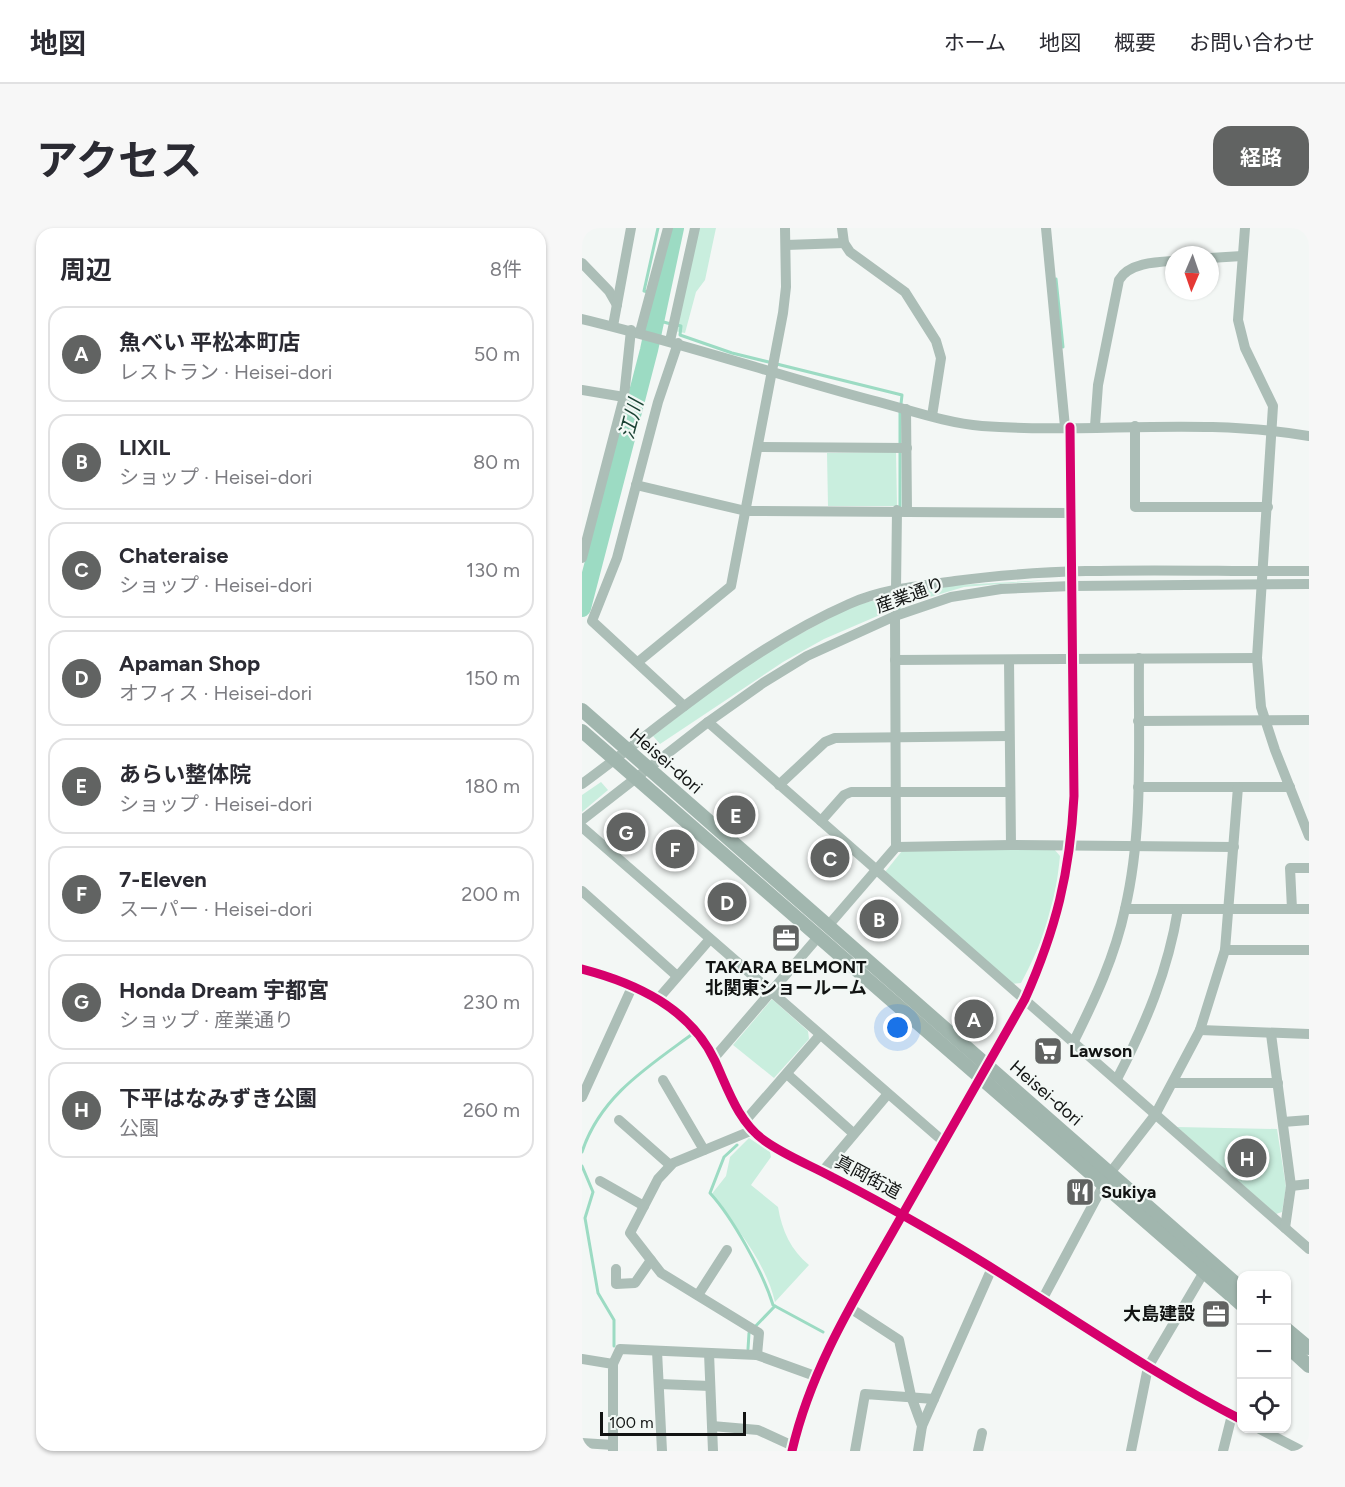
<!DOCTYPE html>
<html lang="ja">
<meta charset="utf-8">
<style>
body{margin:0;font-family:Figtree,"Noto Sans JP",sans-serif;background:#f7f7f7;color:#2b2b33}
.controls{position:absolute;right:18px;bottom:18px;display:grid;overflow:hidden;border-radius:12px;box-shadow:0 2px 4px #0004}
.controls button{width:54px;height:54px;display:grid;place-items:center;padding:0;border:0;border-bottom:2px solid #e1e1e2;background:#fff;color:#2b2b33;font:30px sans-serif}
.compass{position:absolute;left:583px;top:18px;width:54px;height:54px;border-radius:50%;background:#fff;box-shadow:0 2px 4px #0004;rotate:182deg}
.scale{position:absolute;left:18px;bottom:15px;width:146px;box-sizing:border-box;padding-left:6px;border:3px solid #121413;border-top:0;font-size:16px;line-height:21px;white-space:nowrap;color:#121413;-webkit-text-stroke:4px #f2f8f5;paint-order:stroke}
.you{position:absolute;left:316px;top:800px;width:21px;height:21px;margin:-15px;border:4px solid #fff;border-radius:50%;background:#1a73e8;box-shadow:0 0 0 9px #1a73e833}
.badge{display:grid;place-items:center;width:39px;height:39px;border-radius:50%;background:#616362;color:#fff;font-size:20px;font-weight:700}
.pin{position:absolute;translate:-50% -50%;border:3px solid #fff;box-shadow:0 2px 6px #0006}
.list{margin:0;padding:0;list-style:none}
h2{display:flex;justify-content:space-between;align-items:center;height:78px;margin:0;padding:0 24px;font-size:26px}
h2 small{font-size:20px;font-weight:400;color:#7c7c81}
.list li{display:grid;grid-template-columns:39px 1fr auto;gap:18px;align-items:center;box-sizing:border-box;height:96px;margin:0 12px 12px;padding:0 12px;border:2px solid #e1e1e2;border-radius:18px}
.list b{display:block;font-size:22px;white-space:nowrap}
.list p{margin:0;font-size:20px;white-space:nowrap;color:#7c7c81}
.list em{font-size:20px;font-style:normal;color:#7c7c81}
.icon{flex:none;width:33px;height:33px;fill:none;stroke:currentColor;stroke-width:2;stroke-linecap:round;stroke-linejoin:round}
.map{position:relative;flex:none;width:727px;height:1223px;overflow:hidden;border-radius:18px}
header{display:flex;align-items:center;gap:36px;box-sizing:border-box;height:84px;padding:0 30px;background:#fff;border-bottom:2px solid #e1e1e2}
header strong{font-size:28px}
nav{display:flex;gap:33px;margin-inline-start:auto;font-size:21px}
.intro{display:flex;align-items:center;justify-content:space-between;box-sizing:border-box;height:144px;padding:0 36px}
h1{margin:0;font-size:42px}
.button{padding:15px 27px;border-radius:18px;background:#616362;color:#fff;font-size:21px;font-weight:700}
main{display:flex;gap:36px;padding:0 36px}
aside{flex:1;background:#fff;border-radius:18px;box-shadow:0 2px 4px #0004}
.map>svg:first-child{display:block}
.green{fill:#c9eede}
.lines{fill:none;stroke-linecap:round;stroke-linejoin:round}
.stream{stroke:#9cdbc3;stroke-width:3}
.river{stroke:#9cdbc3;stroke-width:18}
.minor{stroke:#acbeb7;stroke-width:10}
.major{stroke:#a1b6ae;stroke-width:14}
.cycleway-casing{stroke:#f2f8f5;stroke-width:13}
.cycleway{stroke:#d6006c;stroke-width:9}
.labels{text-anchor:middle;dominant-baseline:central;stroke-width:4.5;stroke-linejoin:round;paint-order:stroke}
.street-label{font-size:18px;fill:#121413;stroke:#f2f8f5}
.poi-label{font-size:18px;font-weight:bold;fill:#121413;stroke:#f2f8f5;text-anchor:start}
.water-label{font-size:20px;font-style:italic;fill:#1b4234;stroke:#f2f8f5}
</style>
<header>
<strong>地図</strong>
<nav><a>ホーム</a><a>地図</a><a>概要</a><a>お問い合わせ</a></nav>
</header>
<div class="intro"><h1>アクセス</h1><a class="button">経路</a></div>
<main>
<aside>
<h2>周辺<small>8件</small></h2>
<ul class="list">
<li><span class="badge">A</span><div><b>魚べい 平松本町店</b><p>レストラン · Heisei-dori</p></div><em>50 m</em></li>
<li><span class="badge">B</span><div><b>LIXIL</b><p>ショップ · Heisei-dori</p></div><em>80 m</em></li>
<li><span class="badge">C</span><div><b>Chateraise</b><p>ショップ · Heisei-dori</p></div><em>130 m</em></li>
<li><span class="badge">D</span><div><b>Apaman Shop</b><p>オフィス · Heisei-dori</p></div><em>150 m</em></li>
<li><span class="badge">E</span><div><b>あらい整体院</b><p>ショップ · Heisei-dori</p></div><em>180 m</em></li>
<li><span class="badge">F</span><div><b>7-Eleven</b><p>スーパー · Heisei-dori</p></div><em>200 m</em></li>
<li><span class="badge">G</span><div><b>Honda Dream 宇都宮</b><p>ショップ · 産業通り</p></div><em>230 m</em></li>
<li><span class="badge">H</span><div><b>下平はなみずき公園</b><p>公園</p></div><em>260 m</em></li>
</ul>
</aside>
<div class="map">
<svg width="727" height="1223" viewBox="0 0 727 1223">
<rect width="100%" height="100%" fill="#f3f7f5"/>
<!-- green -->
<g class="green">
<polygon points="109,0 134,0 123,52 114,64 103,105 87,102"/>
<polygon points="314,224 315,278 246,278 245,225"/>
<polygon points="468,352 382,359 321,377 242,411 201,434 78,516 71,508 168,433 270,378 322,365 374,357"/>
<polygon points="19,554 26,562 0,584 0,567"/>
<path d="M 472,621 L 478,628 C 473,678 463,710 439,755 L 430,756 L 303,644 L 320,623 Z"/>
<polygon points="190,771 226,803 227,811 192,850 151,817"/>
<polygon points="595,899 695,901 704,959 700,984 694,986"/>
<path d="M 167,910 L 188,924 L 189,929 L 169,957 L 196,979 C 200,1003 209,1022 227,1037 L 193,1074 C 184,1035 154,998 129,967 L 144,948 L 148,929 Z"/>
</g>
<g class="lines">
<!-- stream -->
<g class="stream">
<polyline points="474,51 481,119"/>
<polyline points="66,64 62,63 76,0"/>
<polyline points="74,92 89,96"/>
<polyline points="95,97 99,98 98,107 150,125 320,167 319,176"/>
<polyline points="318,281 318,183"/>
<polyline points="317,383 317,363"/>
<path d="M 155,917 L 142,929 L 128,965 C 150,989 181,1044 191,1077 L 241,1104"/>
<path d="M 0,924 C 18,869 64,840 109,807"/>
<polyline points="0,938 11,964 3,990 16,1065 32,1092 32,1118"/>
<polyline points="166,1121 167,1105 193,1078"/>
</g>
<!-- river -->
<polyline class="river" points="0,380 67,122 93,0"/>
<!-- minor -->
<g class="minor">
<polyline points="260,0 262,15 268,24 323,64 354,113 359,130 350,188"/>
<polyline points="464,0 483,199"/>
<polyline points="663,0 656,92 663,120 691,178 675,430 679,479 693,522 727,608"/>
<polyline points="204,17 262,15"/>
<polyline points="628,30 660,28"/>
<polyline points="0,35 27,63 35,77"/>
<path d="M 0,91 C 97,114 192,146 289,172 C 325,181 363,195 400,198 C 509,206 618,189 727,208"/>
<polyline points="31,98 49,0"/>
<polyline points="58,104 86,0"/>
<polyline points="88,113 113,0"/>
<polyline points="96,115 76,174 35,330 10,393 102,478"/>
<polyline points="0,162 42,169"/>
<polyline points="324,181 325,283"/>
<path d="M 513,198 L 516,157 L 537,52 C 547,35 574,34 592,33"/>
<polyline points="553,198 553,279 686,279"/>
<polyline points="177,219 325,220"/>
<polyline points="54,257 164,283 489,285"/>
<polyline points="0,330 42,169 49,102"/>
<polyline points="314,361 315,282"/>
<polyline points="313,432 675,430"/>
<polyline points="427,432 429,617"/>
<polyline points="56,434 149,358 201,85 204,59 203,0"/>
<polyline points="556,493 727,492"/>
<polyline points="126,494 727,1021"/>
<path d="M 0,556 C 87,492 167,420 267,376 C 300,361 337,358 373,353 C 490,337 609,344 727,343"/>
<polyline points="197,557 243,514 253,510 427,508"/>
<polyline points="556,559 708,559"/>
<polyline points="0,592 126,494 181,455 225,428 313,388 369,369 419,361 490,358 727,356"/>
<polyline points="239,593 262,567 269,564 428,564"/>
<polyline points="0,599 362,914"/>
<polyline points="314,619 429,617 652,619"/>
<polyline points="0,663 95,748"/>
<polyline points="543,681 727,681"/>
<polyline points="710,681 708,640 727,640"/>
<polyline points="245,699 314,619 313,388"/>
<polyline points="643,722 727,722"/>
<path d="M 0,741 C 54,755 108,780 133,833 C 146,861 156,894 183,913 C 204,928 228,937 250,949 C 291,970 330,992 369,1015 C 467,1073 559,1140 660,1192"/>
<polyline points="76,771 128,711"/>
<polyline points="618,802 727,806"/>
<polyline points="689,806 709,958 703,1000"/>
<path d="M 492,813 C 513,771 533,728 543,681 C 562,600 556,513 557,430"/>
<polyline points="132,830 237,708"/>
<polyline points="205,846 271,905"/>
<path d="M 535,851 C 564,795 586,743 596,681"/>
<polyline points="81,852 122,922"/>
<polyline points="592,855 696,855"/>
<polyline points="0,869 51,757"/>
<polyline points="37,892 88,937"/>
<polyline points="163,893 238,807"/>
<polyline points="701,894 727,892"/>
<polyline points="171,902 91,935 76,951 48,1005 79,1045 177,1105 175,1127"/>
<polyline points="240,944 305,867"/>
<polyline points="528,945 573,887 618,802 643,722 656,559"/>
<polyline points="18,953 62,978"/>
<polyline points="709,958 727,956"/>
<polyline points="34,1041 34,1056 53,1055 69,1032"/>
<polyline points="116,1067 145,1022"/>
<polyline points="460,1072 522,956"/>
<polyline points="268,1080 317,1112 329,1168 340,1198 336,1223"/>
<polyline points="75,1123 80,1223"/>
<polyline points="127,1125 131,1223"/>
<polyline points="0,1131 31,1136 31,1223"/>
<polyline points="31,1136 38,1121 175,1127 233,1148"/>
<polyline points="77,1156 128,1158"/>
<polyline points="130,1198 176,1202 211,1218"/>
<polyline points="340,1198 410,1040"/>
<polyline points="676,1200 720,1223"/>
<polyline points="0,1215 31,1217"/>
<path d="M 210,1223 C 228,1144 270,1075 310,1005 C 354,927 399,849 443,771 C 474,701 488,645 492,568 L 488,199"/>
<polyline points="273,1223 283,1166 352,1171"/>
<polyline points="396,1223 400,1205"/>
<polyline points="549,1223 566,1139 622,1044"/>
<polyline points="641,1223 650,1187"/>
</g>
<!-- major -->
<g class="major">
<polyline points="0,482 660,1061"/>
<polyline points="0,503 660,1077"/>
<polyline points="704,1101 727,1120"/>
<polyline points="704,1117 727,1138"/>
</g>
<!-- cycleway casing -->
<g class="cycleway-casing">
<g id="cycleway">
<path d="M 0,741 C 54,755 108,780 133,833 C 146,861 156,894 183,913 C 204,928 228,937 250,949 C 291,970 330,992 369,1015 C 467,1073 559,1140 660,1192"/>
<path d="M 210,1223 C 228,1144 270,1075 310,1005 C 354,927 399,849 443,771 C 474,701 488,645 492,568 L 488,199"/>
</g>
</g>
<!-- cycleway -->
<use href="#cycleway" class="cycleway"/>
</g>
<!-- icons -->
<defs>
<g id="office-square" transform="scale(1.5)"><rect x="-9" y="-9" width="18" height="18" rx="4" fill="#616362" stroke="#f2f8f5"/><path d="M-6-3h4V-5.5h4V-3h4V5H-6ZM-1-4.5V-3h2v-1.5ZM-6 0V1H6V0Z" fill="#fff"/></g>
<g id="supermarket-square" transform="scale(1.5)"><rect x="-9" y="-9" width="18" height="18" rx="4" fill="#616362" stroke="#f2f8f5"/><path d="M-6-5.5h2.5l.6 2H6L4.5 2H-2.5L-4.4-4H-6ZM-1.5 3.2a1.3 1.3 0 1 0 .1 0ZM3 3.2a1.3 1.3 0 1 0 .1 0Z" fill="#fff"/></g>
<g id="restaurant-square" transform="scale(1.5)"><rect x="-9" y="-9" width="18" height="18" rx="4" fill="#616362" stroke="#f2f8f5"/><path d="M-5-6h1v4h1v-4h1v4h1v-4h1v5L-1.5 .5V6h-2V.5L-5-1ZM5-6V6H3V1.5H1.5Q1.5-4 5-6Z" fill="#fff"/></g>
</defs>
<g fill-rule="evenodd">
<use href="#office-square" x="204" y="710"/>
<use href="#supermarket-square" x="466" y="823"/>
<use href="#restaurant-square" x="498" y="964"/>
<use href="#office-square" x="634" y="1086"/>
</g>
<g class="labels">
<!-- street labels -->
<g class="street-label">
<text transform="translate(328 367) rotate(-20)">産業通り</text>
<text transform="translate(84 533) rotate(41)">Heisei-dori</text>
<text transform="translate(464 865) rotate(41)">Heisei-dori</text>
<text transform="translate(286 949) rotate(28)">真岡街道</text>
</g>
<!-- poi labels -->
<g class="poi-label">
<text x="204" y="739" text-anchor="middle">TAKARA BELMONT<tspan x="204" dy="21">北関東ショールーム</tspan></text>
<text x="487" y="823">Lawson</text>
<text x="519" y="964">Sukiya</text>
<text x="613" y="1086" text-anchor="end">大島建設</text>
</g>
<!-- water labels -->
<g class="water-label">
<text transform="translate(49 191) rotate(-75)">江川</text>
</g>
</g>
</svg>
<div class="controls">
<button>+</button>
<button>−</button>
<button><svg class="icon" aria-label="locate" viewBox="0 0 24 24"><circle cx="12" cy="12" r="6"/><path d="M12 2v4M12 18v4M2 12h4M18 12h4"/></svg></button>
</div>
<svg class="compass" viewBox="-18 -18 36 36"><path d="M0-13l5 13h-10z" fill="#e53935"/><path d="M0 13l5-13h-10z" fill="#7c7c81"/></svg>
<div class="scale">100 m</div>
<div class="you"></div>
<div class="pin badge" style="left:392px;top:791px">A</div>
<div class="pin badge" style="left:297px;top:691px">B</div>
<div class="pin badge" style="left:248px;top:630px">C</div>
<div class="pin badge" style="left:145px;top:674px">D</div>
<div class="pin badge" style="left:154px;top:587px">E</div>
<div class="pin badge" style="left:93px;top:621px">F</div>
<div class="pin badge" style="left:44px;top:604px">G</div>
<div class="pin badge" style="left:665px;top:930px">H</div>
</div>
</main>
